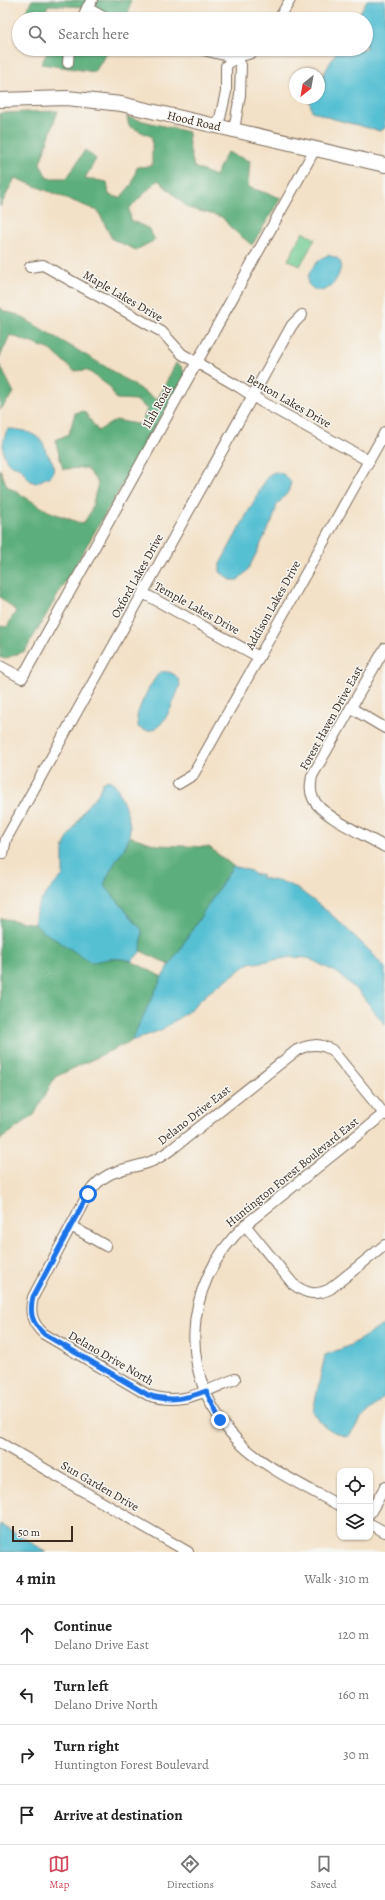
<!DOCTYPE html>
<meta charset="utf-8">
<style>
body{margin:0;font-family:Alegreya,serif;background:#f2f2f2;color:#222}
.controls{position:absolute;right:12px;bottom:12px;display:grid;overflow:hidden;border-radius:8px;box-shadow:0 1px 3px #0004}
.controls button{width:36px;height:36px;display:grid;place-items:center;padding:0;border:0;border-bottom:1px solid #e0e0e0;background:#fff;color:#222;font:20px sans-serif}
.compass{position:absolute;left:289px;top:68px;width:36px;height:36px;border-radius:50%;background:#fff;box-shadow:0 1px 3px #0004;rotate:211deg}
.scale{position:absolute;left:12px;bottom:10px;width:61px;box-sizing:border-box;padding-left:4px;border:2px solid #3b2a1e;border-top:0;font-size:11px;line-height:14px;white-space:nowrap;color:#3b2a1e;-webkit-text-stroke:3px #f6f6f2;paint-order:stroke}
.stop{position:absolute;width:12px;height:12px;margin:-9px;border:3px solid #1a73e8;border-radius:50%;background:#fff}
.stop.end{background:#1a73e8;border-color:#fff;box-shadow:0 1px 4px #0008}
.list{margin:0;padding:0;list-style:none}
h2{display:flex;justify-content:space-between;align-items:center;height:52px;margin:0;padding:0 16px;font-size:17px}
h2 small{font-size:13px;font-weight:400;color:#767676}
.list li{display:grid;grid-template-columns:26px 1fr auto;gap:12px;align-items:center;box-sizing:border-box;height:60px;padding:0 16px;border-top:1px solid #e0e0e0}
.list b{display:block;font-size:15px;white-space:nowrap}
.list p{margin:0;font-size:13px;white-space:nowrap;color:#767676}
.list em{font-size:13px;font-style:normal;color:#767676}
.icon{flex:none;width:22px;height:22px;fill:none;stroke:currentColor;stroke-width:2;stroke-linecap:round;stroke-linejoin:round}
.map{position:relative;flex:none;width:385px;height:1552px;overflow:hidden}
.search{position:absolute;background:#fff;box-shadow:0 1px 3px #0004;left:12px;right:12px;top:12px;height:44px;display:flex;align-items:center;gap:10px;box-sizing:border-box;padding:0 14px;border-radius:22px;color:#767676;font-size:15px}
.sheet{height:292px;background:#fff}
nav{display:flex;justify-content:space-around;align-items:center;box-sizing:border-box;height:56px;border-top:1px solid #e0e0e0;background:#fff;font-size:11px;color:#767676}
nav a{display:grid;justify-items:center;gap:2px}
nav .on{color:#d1495b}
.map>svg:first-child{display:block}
.green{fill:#70ca91;stroke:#567a58}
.forest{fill:#5cae7b;stroke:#4c6c4c}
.water{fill:#57c0d3;stroke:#497578}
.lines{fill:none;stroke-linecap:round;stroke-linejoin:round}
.street-casing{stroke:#7b6a59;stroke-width:12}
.secondary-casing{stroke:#7b6a59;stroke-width:16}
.street{stroke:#fff;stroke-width:10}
.secondary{stroke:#fff;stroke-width:14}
.route{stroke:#1a73e8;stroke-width:5}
.labels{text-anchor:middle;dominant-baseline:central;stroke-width:3;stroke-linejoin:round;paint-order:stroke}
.street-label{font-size:12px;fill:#3b2a1e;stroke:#f6f6f2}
</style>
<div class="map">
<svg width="385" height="1552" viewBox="0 0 385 1552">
<rect width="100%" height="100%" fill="#f6f6f2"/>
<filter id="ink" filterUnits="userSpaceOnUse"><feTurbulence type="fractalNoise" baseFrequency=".025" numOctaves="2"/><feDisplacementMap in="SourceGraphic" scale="8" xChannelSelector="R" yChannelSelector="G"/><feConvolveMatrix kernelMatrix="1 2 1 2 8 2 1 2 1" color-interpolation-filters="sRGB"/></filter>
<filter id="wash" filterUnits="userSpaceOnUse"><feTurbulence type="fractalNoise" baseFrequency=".012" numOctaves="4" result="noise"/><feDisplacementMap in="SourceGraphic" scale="16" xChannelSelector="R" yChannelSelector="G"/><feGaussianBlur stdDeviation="0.9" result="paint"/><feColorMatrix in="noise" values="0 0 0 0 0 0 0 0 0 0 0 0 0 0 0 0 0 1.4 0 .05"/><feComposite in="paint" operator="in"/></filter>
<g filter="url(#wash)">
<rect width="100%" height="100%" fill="#f3e1c7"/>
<!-- green -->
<polygon class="green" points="303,232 315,239 300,266 288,260"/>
<!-- forest -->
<g class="forest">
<polygon points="32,0 131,0 127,19 84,19 84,7 48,5 43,19 22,19"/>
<polygon points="49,49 109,49 95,72 41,64"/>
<polygon points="58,111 40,163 47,178 67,178 85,150 96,159 85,178 107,182 109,195 120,198 132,184 137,167 152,166 152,137 129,126 127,117 188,132 189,146 194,167 215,176 227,152 250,161 248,187 281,198 252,245 231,228 222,217 188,208 158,180 129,209 131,220 149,229 155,240 136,250 112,239 98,211 15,178 0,207 0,113"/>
<polygon points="0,307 4,311 18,315 106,367 157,400 176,363 181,366 186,376 25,651 4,659 0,657 0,626 7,627 16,611 0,597 0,469 7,486 48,511 83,524 91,511 98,483 86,468 63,469 55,440 69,434 75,413 84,411 98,431 116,420 141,425 147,409 136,400 116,399 110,387 87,370 74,371 51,350 10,335 0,357"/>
<polygon points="0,365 14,393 0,410"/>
<polygon points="129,836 157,845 209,847 233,866 170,965 141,951 142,930 104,885 109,870 126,846"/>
<path d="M 0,918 L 35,924 L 92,963 C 123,952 135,963 162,977 L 131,1041 L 55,1077 L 34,1115 L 0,1140 Z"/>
</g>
<!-- water -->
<g class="water">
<polygon points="367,0 385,0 385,128 380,131 330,118 312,111 309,99 319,98 319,82 338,49 366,49 366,19 356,19"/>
<path d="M 328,255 L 337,258 L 341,263 C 341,280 323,302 308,284 C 305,273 318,259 328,255 Z"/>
<path d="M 8,429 C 20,429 35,432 43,443 C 44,445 45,449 46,452 C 52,461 56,464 52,475 L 36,483 C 27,481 27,475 21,469 C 18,466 13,466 10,464 C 0,456 2,438 8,429 Z"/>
<path d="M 275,472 C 283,473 287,476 291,483 L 288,492 L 277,505 L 273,519 L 248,570 L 238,580 L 231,580 L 220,572 L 220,564 L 266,479 L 270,474 Z"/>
<path d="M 160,672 C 170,670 179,675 180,685 C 174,701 161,743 138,727 C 138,723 137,720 137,717 C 138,707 153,679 160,672 Z"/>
<path d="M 109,780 C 117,784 119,791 122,800 C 143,844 117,848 104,885 L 142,930 L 141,951 L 132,961 C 117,957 107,958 92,963 L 41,930 L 35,924 C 33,904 51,889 63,875 L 63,851 L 65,843 L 86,807 L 98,794 L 103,782 Z"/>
<polygon points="233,866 251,871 255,875 262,874 262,878 286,883 301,891 332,915 369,950 385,968 385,1025 360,993 339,974 308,958 291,957 256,963 251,962 208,993 186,1013 161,1030 131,1041 162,977"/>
<path d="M 385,1324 L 385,1396 L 361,1419 L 348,1437 C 333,1433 320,1426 313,1411 L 325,1355 L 351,1345 Z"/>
<polygon points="0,1524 47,1552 0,1552"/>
</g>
</g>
<g filter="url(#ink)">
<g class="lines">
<!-- street casing -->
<g class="street-casing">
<g id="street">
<polyline points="92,0 87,8 107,19"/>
<polyline points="82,19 87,8"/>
<polyline points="279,19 290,0"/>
<path d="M 200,49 C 220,54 240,62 258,49"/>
<polyline points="68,63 69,49"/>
<polyline points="218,127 226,92 226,66 235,57 241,65 240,95 234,130"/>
<polyline points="30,267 43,265 162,332 182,354 239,387 262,402 369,461"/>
<polyline points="143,593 259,657"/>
<path d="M 385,648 L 312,776 C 311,783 309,790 313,798 C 320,816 367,836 385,847"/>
<polyline points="0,666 22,678 315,149"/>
<polyline points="351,708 385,728"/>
<polyline points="178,784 193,775 385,432"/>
<polyline points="3,854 6,839 292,325 302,315"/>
<path d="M 245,1225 L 293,1284 C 306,1294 316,1296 330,1289 L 385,1245"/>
<polyline points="71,1226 106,1246"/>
<path d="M 235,1379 C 203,1392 182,1406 148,1395 L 44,1334 C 32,1323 29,1313 33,1297 L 88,1194 C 106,1168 124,1171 150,1162 C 158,1159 165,1154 172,1149 L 297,1050 C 310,1044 319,1043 332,1050 L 385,1115"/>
<polyline points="0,1443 188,1552"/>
<path d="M 340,1506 C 310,1489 267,1469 242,1445 C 176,1381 180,1287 245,1225 L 385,1113"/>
<polyline points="370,1513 385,1487"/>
<polyline points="370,1524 385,1532"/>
</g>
</g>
<!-- secondary casing -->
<g class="secondary-casing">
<polyline id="secondary" points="0,100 67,98 121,104 385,165"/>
</g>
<!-- street -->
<use href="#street" class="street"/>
<!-- secondary -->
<use href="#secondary" class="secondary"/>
</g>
</g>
<g class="lines" filter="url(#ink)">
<!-- route -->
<path class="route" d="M 88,1194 L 33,1297 C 29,1313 32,1323 44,1334 L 148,1395 C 170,1402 185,1399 206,1391 L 220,1420"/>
</g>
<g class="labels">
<!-- street labels -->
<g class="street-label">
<text transform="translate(194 121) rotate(13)">Hood Road</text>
<text transform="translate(123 296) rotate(30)">Maple Lakes Drive</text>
<text transform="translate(289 401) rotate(30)">Benton Lakes Drive</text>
<text transform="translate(157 407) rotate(-61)">Ilah Road</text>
<text transform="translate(137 576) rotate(-61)">Oxford Lakes Drive</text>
<text transform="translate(273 605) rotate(-61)">Addison Lakes Drive</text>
<text transform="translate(197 608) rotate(29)">Temple Lakes Drive</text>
<text transform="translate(331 718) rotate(-61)">Forest Haven Drive East</text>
<text transform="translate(194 1115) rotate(-38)">Delano Drive East</text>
<text transform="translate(292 1172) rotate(-39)">Huntington Forest Boulevard East</text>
<text transform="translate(111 1358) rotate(30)">Delano Drive North</text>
<text transform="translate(100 1486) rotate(30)">Sun Garden Drive</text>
</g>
</g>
</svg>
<div class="controls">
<button><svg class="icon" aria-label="locate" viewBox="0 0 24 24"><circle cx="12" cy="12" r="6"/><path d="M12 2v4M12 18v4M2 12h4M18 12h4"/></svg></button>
<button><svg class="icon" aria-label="layers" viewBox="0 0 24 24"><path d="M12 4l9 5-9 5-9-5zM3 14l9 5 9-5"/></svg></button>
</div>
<svg class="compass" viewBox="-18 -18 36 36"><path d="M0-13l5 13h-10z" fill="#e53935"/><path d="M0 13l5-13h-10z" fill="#767676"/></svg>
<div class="scale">50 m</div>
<div class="stop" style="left:88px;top:1194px"></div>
<div class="stop end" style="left:220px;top:1420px"></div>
<div class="search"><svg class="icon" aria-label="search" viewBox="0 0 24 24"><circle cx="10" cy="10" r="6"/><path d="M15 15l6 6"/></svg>Search here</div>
</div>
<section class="sheet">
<h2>4 min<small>Walk · 310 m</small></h2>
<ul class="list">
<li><svg class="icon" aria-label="ahead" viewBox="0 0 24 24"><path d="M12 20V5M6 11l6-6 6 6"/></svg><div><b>Continue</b><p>Delano Drive East</p></div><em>120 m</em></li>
<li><svg class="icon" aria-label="left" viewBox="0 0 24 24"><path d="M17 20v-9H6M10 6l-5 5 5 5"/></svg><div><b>Turn left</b><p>Delano Drive North</p></div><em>160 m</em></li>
<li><svg class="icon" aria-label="right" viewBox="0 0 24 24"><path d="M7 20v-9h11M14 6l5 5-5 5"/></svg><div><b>Turn right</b><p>Huntington Forest Boulevard</p></div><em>30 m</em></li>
<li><svg class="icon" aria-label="arrive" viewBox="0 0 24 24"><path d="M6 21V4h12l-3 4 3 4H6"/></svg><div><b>Arrive at destination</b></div></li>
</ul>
</section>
<nav>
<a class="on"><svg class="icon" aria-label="map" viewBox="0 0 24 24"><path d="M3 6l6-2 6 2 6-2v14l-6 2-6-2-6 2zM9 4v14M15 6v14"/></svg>Map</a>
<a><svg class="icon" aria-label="directions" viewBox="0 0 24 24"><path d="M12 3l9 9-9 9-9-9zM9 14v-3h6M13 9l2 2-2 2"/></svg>Directions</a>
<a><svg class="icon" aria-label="saved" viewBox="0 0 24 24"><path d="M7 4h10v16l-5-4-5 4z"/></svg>Saved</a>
</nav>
